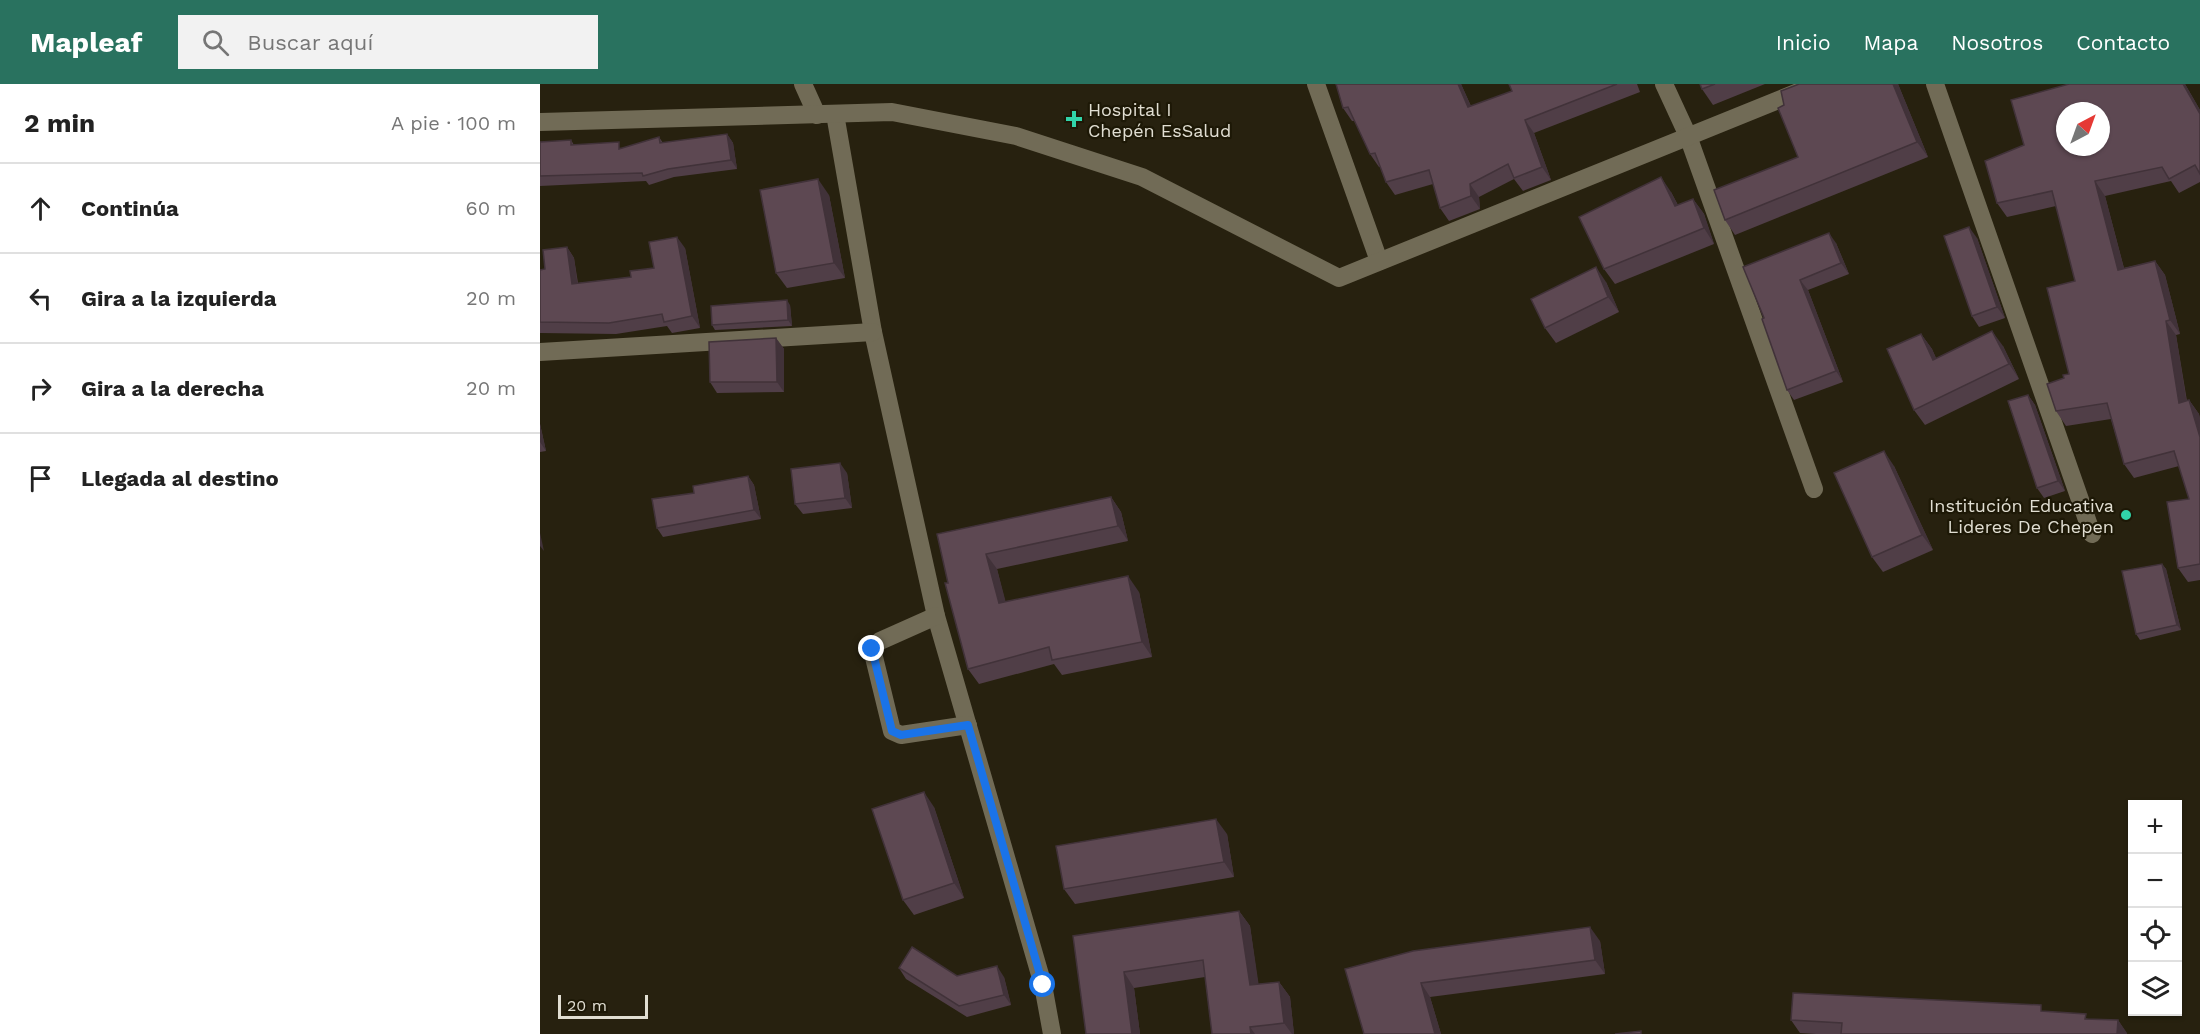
<!DOCTYPE html>
<html lang="es">
<meta charset="utf-8">
<style>
body{margin:0;font-family:"Work Sans",sans-serif;background:#f2f2f2;color:#222}
.controls{position:absolute;right:18px;bottom:18px;display:grid;overflow:hidden;border-radius:0px;box-shadow:0 2px 4px #0004}
.controls button{width:54px;height:54px;display:grid;place-items:center;padding:0;border:0;border-bottom:2px solid #e0e0e0;background:#fff;color:#222;font:30px sans-serif}
.compass{position:absolute;left:1516px;top:18px;width:54px;height:54px;border-radius:50%;background:#fff;box-shadow:0 2px 4px #0004;rotate:41deg}
.scale{position:absolute;left:18px;bottom:15px;width:90px;box-sizing:border-box;padding-left:6px;border:3px solid #e1ded2;border-top:0;font-size:16px;line-height:21px;white-space:nowrap;color:#e1ded2;-webkit-text-stroke:4px #1d1806;paint-order:stroke}
.stop{position:absolute;width:18px;height:18px;margin:-14px;border:4px solid #1a73e8;border-radius:50%;background:#fff}
.stop.end{background:#1a73e8;border-color:#fff;box-shadow:0 2px 6px #0008}
.list{margin:0;padding:0;list-style:none}
h2{display:flex;justify-content:space-between;align-items:center;height:78px;margin:0;padding:0 24px;font-size:26px}
h2 small{font-size:20px;font-weight:400;color:#767676}
.list li{display:grid;grid-template-columns:39px 1fr auto;gap:18px;align-items:center;box-sizing:border-box;height:90px;padding:0 24px;border-top:2px solid #e0e0e0}
.list b{display:block;font-size:22px;white-space:nowrap}
.list em{font-size:20px;font-style:normal;color:#767676}
.icon{flex:none;width:33px;height:33px;fill:none;stroke:currentColor;stroke-width:2;stroke-linecap:round;stroke-linejoin:round}
.map{position:relative;flex:none;width:1660px;height:950px;overflow:hidden}
header{display:flex;align-items:center;gap:36px;box-sizing:border-box;height:84px;padding:0 30px;background:#29725f;color:#fff}
header strong{font-size:28px}
nav{display:flex;gap:33px;margin-inline-start:auto;font-size:21px}
.search{width:420px;height:54px;background:#f2f2f2;display:flex;align-items:center;gap:15px;box-sizing:border-box;padding:0 21px;border-radius:0px;color:#767676;font-size:22px}
main{display:flex}
aside{flex:1;background:#fff}
.map>svg:first-child{display:block}
.lines{fill:none;stroke-linecap:round;stroke-linejoin:round}
.minor{stroke:#716b56;stroke-width:18}
.wall{fill:#503e47}
.shaded-wall{fill:#413239}
.building{fill:#5d4852;stroke:#413239;stroke-width:1.5;fill-rule:evenodd}
.route{stroke:#1a73e8;stroke-width:8}
.poi-dot{fill:#31d4a9;stroke:#1d1806;stroke-width:2}
.labels{text-anchor:middle;dominant-baseline:central;stroke-width:4.5;stroke-linejoin:round;paint-order:stroke}
.poi-label{font-size:18px;fill:#e1ded2;stroke:#1d1806;text-anchor:start}
</style>
<header>
<strong>Mapleaf</strong>
<div class="search"><svg class="icon" aria-label="search" viewBox="0 0 24 24"><circle cx="10" cy="10" r="6"/><path d="M15 15l6 6"/></svg>Buscar aquí</div>
<nav><a>Inicio</a><a>Mapa</a><a>Nosotros</a><a>Contacto</a></nav>
</header>
<main>
<aside>
<h2>2 min<small>A pie · 100 m</small></h2>
<ul class="list">
<li><svg class="icon" aria-label="ahead" viewBox="0 0 24 24"><path d="M12 20V5M6 11l6-6 6 6"/></svg><div><b>Continúa</b></div><em>60 m</em></li>
<li><svg class="icon" aria-label="left" viewBox="0 0 24 24"><path d="M17 20v-9H6M10 6l-5 5 5 5"/></svg><div><b>Gira a la izquierda</b></div><em>20 m</em></li>
<li><svg class="icon" aria-label="right" viewBox="0 0 24 24"><path d="M7 20v-9h11M14 6l5 5-5 5"/></svg><div><b>Gira a la derecha</b></div><em>20 m</em></li>
<li><svg class="icon" aria-label="arrive" viewBox="0 0 24 24"><path d="M6 21V4h12l-3 4 3 4H6"/></svg><div><b>Llegada al destino</b></div></li>
</ul>
</aside>
<div class="map">
<svg width="1660" height="950" viewBox="0 0 1660 950">
<rect width="100%" height="100%" fill="#27210f"/>
<g class="lines">
<!-- minor -->
<g class="minor">
<polyline points="263,0 277,31"/>
<polyline points="776,0 839,177"/>
<polyline points="1124,0 1148,52 1274,405"/>
<polyline points="1395,0 1552,450"/>
<polyline points="295,30 333,248 396,532 503,901 512,950"/>
<polyline points="0,38 352,28 476,52 602,93 799,194 1278,0"/>
<polyline points="0,268 333,248"/>
<polyline points="396,532 340,557 332,565 352,647 361,651 428,641"/>
</g>
</g>
<!-- wall -->
<g class="wall">
<polygon points="796,0 921,0 931,22 972,7 969,0 1097,0 1100,8 994,49 1011,96 983,107 974,95 939,113 940,125 909,137 900,124 893,100 855,111 846,98 840,83 839,83 830,70 815,37 812,37 803,24"/>
<polygon points="1160,0 1225,0 1173,21 1162,5"/>
<polygon points="1259,0 1358,0 1388,73 1195,151 1185,136 1258,73 1244,21"/>
<polygon points="1529,0 1645,0 1660,26 1660,98 1639,109 1631,97 1565,112 1584,184 1615,177 1625,191 1640,250 1636,251 1647,317 1649,316 1659,330 1660,335 1660,496 1648,498 1638,484 1649,415 1639,382 1594,394 1584,380 1571,335 1526,342 1516,327 1524,294 1529,290 1535,197 1516,122 1467,133 1457,119 1484,61"/>
<polygon points="187,50 193,59 197,85 134,93 109,101 106,97 0,102 0,58 31,56 34,61 83,64 119,53 123,59"/>
<polygon points="1131,108 1138,121 1153,115 1164,130 1174,160 1075,200 1064,185"/>
<polygon points="289,111 305,194 247,204 236,189"/>
<polygon points="1437,154 1465,234 1439,243 1432,232"/>
<polygon points="1296,159 1309,190 1268,206 1303,298 1254,316 1247,306 1224,234"/>
<polygon points="27,163 34,174 38,199 91,193 114,184 145,164 160,244 132,249 127,242 76,250 0,249 0,186 5,185"/>
<polygon points="1066,198 1079,228 1016,259 1005,244"/>
<polygon points="250,221 252,242 175,246 172,241"/>
<polygon points="1381,250 1392,265 1396,274 1463,262 1479,295 1385,341 1374,326"/>
<polygon points="236,254 244,265 244,308 177,309 170,298"/>
<polygon points="1488,311 1495,321 1525,407 1504,414 1497,404"/>
<polygon points="0,340 6,367 0,368"/>
<polygon points="1354,382 1393,466 1343,488 1332,473"/>
<polygon points="307,389 312,424 263,430 255,420"/>
<polygon points="208,392 214,401 221,435 123,453 117,444 154,409"/>
<polygon points="571,413 581,428 588,457 457,485 465,517 599,508 612,573 522,591 514,580 439,600 428,585 397,450"/>
<polygon points="1622,480 1626,485 1641,546 1600,556 1596,550"/>
<polygon points="394,723 424,814 374,831 363,816"/>
<polygon points="687,750 694,793 535,820 524,805"/>
<polygon points="699,827 710,842 718,900 739,898 750,913 754,950 672,950 665,893 594,904 600,950 546,950 533,852"/>
<polygon points="1060,857 1065,890 890,913 901,950 824,950 873,867"/>
<polygon points="359,884 417,892 464,893 471,921 427,933 366,895"/>
<polygon points="1505,927 1549,935 1578,936 1587,950 1276,950 1260,949 1251,936"/>
</g>
<!-- shaded-wall -->
<g class="shaded-wall">
<polygon points="918,0 921,0 937,36 928,23"/>
<polygon points="1353,0 1358,0 1388,73 1377,58"/>
<polygon points="1643,0 1645,0 1660,26 1660,30"/>
<polygon points="985,36 994,49 1011,96 1002,83"/>
<polygon points="187,50 193,59 197,85 191,76"/>
<polygon points="1121,93 1131,108 1146,137 1135,122"/>
<polygon points="278,95 289,111 305,194 294,179"/>
<polygon points="1555,97 1565,112 1588,200 1578,186"/>
<polygon points="930,100 939,113 940,125 931,112"/>
<polygon points="1153,115 1164,130 1174,160 1164,144"/>
<polygon points="1429,143 1437,154 1465,234 1457,223"/>
<polygon points="1289,149 1296,159 1309,190 1301,179"/>
<polygon points="137,153 145,164 160,244 152,232"/>
<polygon points="27,163 34,174 39,211 32,200"/>
<polygon points="1615,177 1625,191 1640,250 1630,236"/>
<polygon points="1056,183 1066,198 1079,228 1068,213"/>
<polygon points="1260,196 1268,206 1303,298 1296,287"/>
<polygon points="247,216 250,221 252,242 248,236"/>
<polygon points="1626,237 1636,251 1649,333 1639,319"/>
<polygon points="1452,247 1463,262 1479,295 1469,280"/>
<polygon points="1381,250 1392,265 1403,291 1393,276"/>
<polygon points="236,254 244,265 244,308 237,298"/>
<polygon points="1488,311 1495,321 1525,407 1518,397"/>
<polygon points="1649,316 1659,330 1660,335 1660,353"/>
<polygon points="0,340 6,367 0,358"/>
<polygon points="1344,367 1354,382 1393,466 1382,451"/>
<polygon points="300,379 307,389 312,424 305,414"/>
<polygon points="208,392 214,401 221,435 214,426"/>
<polygon points="571,413 581,428 588,457 578,442"/>
<polygon points="0,449 4,467 0,462"/>
<polygon points="446,470 457,485 470,534 459,519"/>
<polygon points="1622,480 1626,485 1641,546 1637,541"/>
<polygon points="588,492 599,508 612,573 602,558"/>
<polygon points="384,708 394,723 424,814 414,799"/>
<polygon points="676,735 687,750 694,793 684,778"/>
<polygon points="699,827 710,842 721,916 710,901"/>
<polygon points="1050,843 1060,857 1065,890 1055,876"/>
<polygon points="457,882 464,893 471,921 464,911"/>
<polygon points="584,888 594,904 600,950 592,950"/>
<polygon points="739,898 750,913 754,950 752,950 744,939"/>
<polygon points="881,899 890,913 901,950 895,950"/>
<polygon points="1578,936 1587,949 1587,950 1577,950"/>
<polygon points="710,943 715,950 711,950"/>
</g>
<!-- building -->
<g class="building">
<polygon points="796,0 918,0 928,23 972,7 969,0 1077,0 985,36 1002,83 974,94 968,80 930,100 931,112 900,124 889,86 846,98 835,69 830,70 808,23 803,24"/>
<polygon points="1160,0 1175,0 1162,5"/>
<polygon points="1259,0 1353,0 1377,58 1185,136 1174,106 1258,73 1238,24 1244,21 1241,7"/>
<path d="M 1529,0 L 1643,0 L 1660,30 L 1660,90 L 1655,81 L 1629,95 L 1622,83 L 1555,97 L 1578,186 L 1615,177 L 1630,236 L 1626,237 L 1639,319 L 1649,316 L 1660,353 L 1660,480 L 1638,484 L 1627,418 L 1649,415 L 1634,367 L 1584,380 L 1567,319 L 1516,327 L 1507,300 L 1524,294 L 1523,291 L 1529,290 L 1507,204 L 1535,197 L 1512,107 L 1457,119 L 1445,77 L 1484,61 L 1471,16 ZM 1525,27 L 1561,27 L 1561,63 L 1525,63 Z"/>
<polygon points="187,50 191,76 128,85 103,92 102,89 0,92 0,58 31,56 31,61 79,58 79,65 119,53 120,59"/>
<polygon points="1121,93 1135,122 1153,115 1164,144 1064,185 1039,133"/>
<polygon points="278,95 294,179 236,189 220,106"/>
<polygon points="1429,143 1457,223 1432,232 1404,152"/>
<polygon points="1289,149 1301,179 1260,196 1296,287 1247,306 1222,235 1224,234 1203,183"/>
<polygon points="137,153 152,232 124,238 122,230 69,239 0,238 0,186 5,185 3,166 27,163 32,200 91,193 90,187 114,184 109,158"/>
<polygon points="1056,183 1068,213 1005,244 991,215"/>
<polygon points="247,216 248,236 172,241 171,222"/>
<polygon points="1452,247 1469,280 1374,326 1347,265 1381,250 1393,276"/>
<polygon points="236,254 237,298 170,298 169,258"/>
<polygon points="1488,311 1518,397 1497,404 1468,317"/>
<polygon points="1344,367 1382,451 1332,473 1294,389"/>
<polygon points="300,379 305,414 255,420 251,385"/>
<polygon points="208,392 214,426 117,444 112,415 154,409 153,402"/>
<polygon points="571,413 578,442 446,470 459,519 588,492 602,558 512,576 509,563 428,585 405,499 408,499 397,450"/>
<polygon points="1622,480 1637,541 1596,550 1582,487"/>
<polygon points="384,708 414,799 363,816 332,725"/>
<polygon points="676,735 684,778 524,805 516,762"/>
<polygon points="699,827 710,901 739,898 744,939 710,943 711,950 672,950 663,876 584,888 592,950 546,950 533,852"/>
<polygon points="1050,843 1055,876 881,899 895,950 824,950 805,885 873,867"/>
<polygon points="372,863 417,892 457,882 464,911 419,922 359,884"/>
<polygon points="1253,909 1501,921 1501,927 1546,930 1545,935 1578,936 1577,950 1301,950 1302,939 1251,936"/>
<polygon points="1101,947 1101,950 1075,950"/>
</g>
<g class="lines">
<!-- route -->
<polyline class="route" points="332,565 352,647 361,651 428,641 503,901"/>
</g>
<!-- markers -->
<g class="poi-dot">
<path d="M531 26h6v6h6v6h-6v6h-6v-6h-6v-6h6z"/>
<circle cx="1586" cy="431" r="6"/>
</g>
<g class="labels">
<!-- poi labels -->
<g class="poi-label">
<text x="548" y="25">Hospital I<tspan x="548" dy="21">Chepén EsSalud</tspan></text>
<text x="1574" y="421" text-anchor="end">Institución Educativa<tspan x="1574" dy="21">Lideres De Chepen</tspan></text>
</g>
</g>
</svg>
<div class="controls">
<button>+</button>
<button>−</button>
<button><svg class="icon" aria-label="locate" viewBox="0 0 24 24"><circle cx="12" cy="12" r="6"/><path d="M12 2v4M12 18v4M2 12h4M18 12h4"/></svg></button>
<button><svg class="icon" aria-label="layers" viewBox="0 0 24 24"><path d="M12 4l9 5-9 5-9-5zM3 14l9 5 9-5"/></svg></button>
</div>
<svg class="compass" viewBox="-18 -18 36 36"><path d="M0-13l5 13h-10z" fill="#e53935"/><path d="M0 13l5-13h-10z" fill="#767676"/></svg>
<div class="scale">20 m</div>
<div class="stop" style="left:503px;top:901px"></div>
<div class="stop end" style="left:332px;top:565px"></div>
</div>
</main>
